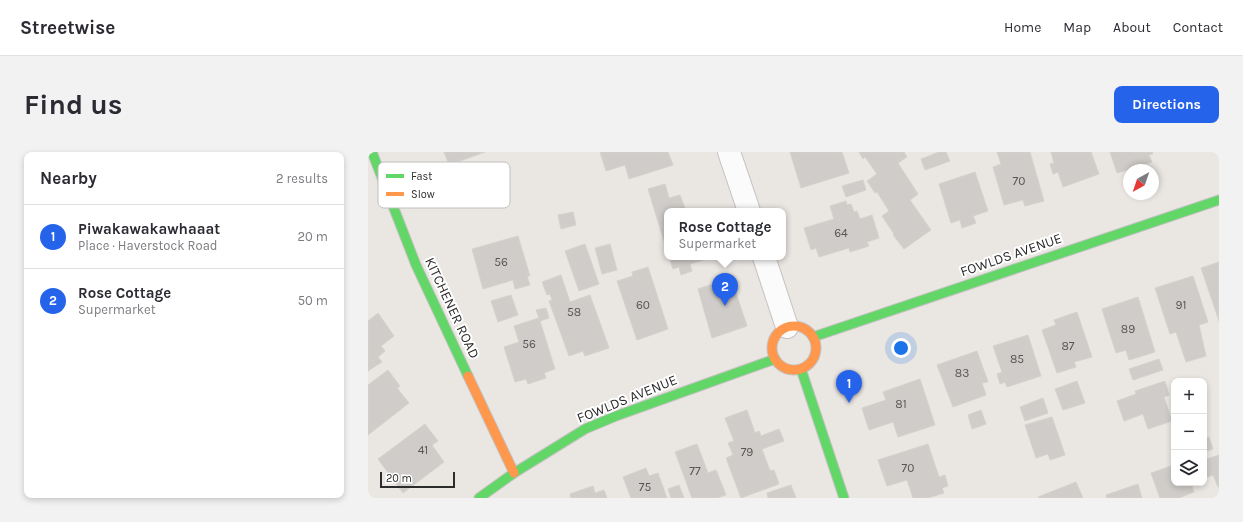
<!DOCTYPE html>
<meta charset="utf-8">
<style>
body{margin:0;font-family:Karla,sans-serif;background:#f2f2f3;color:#2b2b33}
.controls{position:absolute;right:12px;bottom:12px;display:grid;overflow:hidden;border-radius:8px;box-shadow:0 2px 6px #0003}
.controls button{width:36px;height:36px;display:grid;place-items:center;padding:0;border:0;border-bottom:1px solid #e1e1e2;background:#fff;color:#2b2b33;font:20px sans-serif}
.compass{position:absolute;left:755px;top:12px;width:36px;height:36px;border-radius:50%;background:#fff;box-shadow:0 2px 6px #0003;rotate:220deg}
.scale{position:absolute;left:12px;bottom:10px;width:75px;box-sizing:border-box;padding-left:4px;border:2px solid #2c2c2c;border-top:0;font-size:11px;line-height:14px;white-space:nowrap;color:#2c2c2c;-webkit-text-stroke:3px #fff;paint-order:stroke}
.you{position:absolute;left:533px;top:196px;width:14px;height:14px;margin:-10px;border:3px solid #fff;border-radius:50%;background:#1a73e8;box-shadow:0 0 0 6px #1a73e833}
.badge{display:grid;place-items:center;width:26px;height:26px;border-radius:50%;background:#2563eb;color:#fff;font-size:13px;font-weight:700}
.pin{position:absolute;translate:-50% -33px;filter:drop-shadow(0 1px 2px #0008)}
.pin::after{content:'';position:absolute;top:21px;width:14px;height:12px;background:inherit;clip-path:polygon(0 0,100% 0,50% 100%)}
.popup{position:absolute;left:296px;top:56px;width:122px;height:52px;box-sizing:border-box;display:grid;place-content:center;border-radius:8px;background:#fff;filter:drop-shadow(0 1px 3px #0005);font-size:13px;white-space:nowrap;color:#7c7c81}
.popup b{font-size:15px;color:#2b2b33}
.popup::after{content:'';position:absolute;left:50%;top:100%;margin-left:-8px;border:8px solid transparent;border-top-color:#fff}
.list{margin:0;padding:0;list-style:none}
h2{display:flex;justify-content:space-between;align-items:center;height:52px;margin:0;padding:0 16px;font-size:17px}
h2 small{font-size:13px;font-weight:400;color:#7c7c81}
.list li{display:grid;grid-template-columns:26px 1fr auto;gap:12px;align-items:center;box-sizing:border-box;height:64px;padding:0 16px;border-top:1px solid #e1e1e2}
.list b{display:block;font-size:15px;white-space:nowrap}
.list p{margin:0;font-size:13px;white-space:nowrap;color:#7c7c81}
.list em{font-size:13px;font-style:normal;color:#7c7c81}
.icon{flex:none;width:22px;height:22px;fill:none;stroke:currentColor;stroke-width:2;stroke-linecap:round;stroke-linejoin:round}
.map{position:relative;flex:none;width:851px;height:346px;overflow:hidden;border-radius:8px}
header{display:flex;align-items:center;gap:24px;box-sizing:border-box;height:56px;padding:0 20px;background:#fff;border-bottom:1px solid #e1e1e2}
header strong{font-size:19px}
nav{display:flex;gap:22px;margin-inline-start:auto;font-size:14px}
.intro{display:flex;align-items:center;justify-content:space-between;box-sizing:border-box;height:96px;padding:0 24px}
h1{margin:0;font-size:28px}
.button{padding:10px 18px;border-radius:8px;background:#2563eb;color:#fff;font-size:14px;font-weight:700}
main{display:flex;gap:24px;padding:0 24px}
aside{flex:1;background:#fff;border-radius:8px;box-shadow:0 2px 6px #0003}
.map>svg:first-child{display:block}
.building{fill:#cfccc9;stroke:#d5d2ce}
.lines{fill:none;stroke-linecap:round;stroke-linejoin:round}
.street-casing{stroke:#c3c2c3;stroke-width:24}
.fast-casing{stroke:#c3c2c3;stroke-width:11}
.slow-casing{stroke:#c3c2c3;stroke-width:11}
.street{stroke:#fcfbfb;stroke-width:22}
.fast{stroke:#63d668;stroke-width:9}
.slow{stroke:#ff974d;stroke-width:9}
.labels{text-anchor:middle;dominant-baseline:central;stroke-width:4;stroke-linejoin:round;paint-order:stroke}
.number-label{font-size:12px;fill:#565655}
.street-label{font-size:14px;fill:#2c2c2c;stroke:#fff}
.key{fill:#fff;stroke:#c0c0c0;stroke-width:1}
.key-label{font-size:11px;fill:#2c2c2c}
</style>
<header>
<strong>Streetwise</strong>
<nav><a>Home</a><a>Map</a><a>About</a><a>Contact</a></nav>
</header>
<div class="intro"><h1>Find us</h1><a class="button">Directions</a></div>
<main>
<aside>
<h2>Nearby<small>2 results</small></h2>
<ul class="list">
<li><span class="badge">1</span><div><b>Piwakawakawhaaat</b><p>Place · Haverstock Road</p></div><em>20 m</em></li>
<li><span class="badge">2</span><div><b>Rose Cottage</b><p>Supermarket</p></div><em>50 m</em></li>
</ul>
</aside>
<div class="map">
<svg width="851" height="346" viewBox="0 0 851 346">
<rect width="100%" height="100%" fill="#eae6e2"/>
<!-- building -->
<g class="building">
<polygon points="76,0 117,0 81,13"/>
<polygon points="232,0 300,0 305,13 261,27 257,13 238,19"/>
<polygon points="422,0 474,0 481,21 433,36"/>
<polygon points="491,0 536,0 539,5 530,11 550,42 542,48 563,78 536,97 525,83 526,82 514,64 521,59 509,40 507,41 499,29 509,22 497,5 495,7"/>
<polygon points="571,0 578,0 582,9 557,18 553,7"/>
<polygon points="629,0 662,0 676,49 657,54 655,48 636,53 625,15 633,12"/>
<polygon points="683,0 723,0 731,22 695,35 690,20 685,22 682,12 686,11"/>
<polygon points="742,0 784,0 785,2 781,3 784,10 749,21"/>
<polygon points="607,20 620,59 605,64 608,71 594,76 592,68 583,71 571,32"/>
<polygon points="495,28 498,38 478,45 474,34"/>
<polygon points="297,32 301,46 312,43 318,59 299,59 299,74 292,76 280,37"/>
<polygon points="478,49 479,53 483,52 486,60 489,59 492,67 504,63 511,86 499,90 501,94 482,100 481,96 451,105 448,96 443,98 436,76 466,67 462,54"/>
<polygon points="205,60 208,73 193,77 190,63"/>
<polygon points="299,74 299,98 292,76"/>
<polygon points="150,84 162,124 159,124 162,133 147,137 145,128 115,137 104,97"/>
<polygon points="217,92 231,132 211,139 197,99"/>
<polygon points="242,92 249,118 234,122 227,96"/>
<polygon points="301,105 334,105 335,108 322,112 324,119 313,123 311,115 305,117"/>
<polygon points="851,110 851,169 833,116"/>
<polygon points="280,115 300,177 269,188 249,129 265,124 264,120"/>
<polygon points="193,123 202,150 222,143 241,196 217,204 215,199 201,204 181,149 184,148 182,142 179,143 174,130"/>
<polygon points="825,124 840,170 831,173 838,204 818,210 808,180 802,182 787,136"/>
<polygon points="363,126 379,174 344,186 330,137"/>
<polygon points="143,143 150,163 130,170 123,149"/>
<polygon points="770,145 787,200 761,208 758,198 748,201 734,157"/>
<polygon points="178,156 181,166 172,169 187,217 176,221 178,226 160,232 158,227 147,230 136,195 151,190 146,174 171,166 168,158"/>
<polygon points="709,160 724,205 706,210 708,215 689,221 674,178 688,173 686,168"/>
<polygon points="10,161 26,184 13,194 17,199 10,205 14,210 0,219 0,169"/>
<polygon points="660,183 673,224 639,235 637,230 632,232 629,222 634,220 625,194"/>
<polygon points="609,199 620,230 614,231 618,243 585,255 569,213"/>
<polygon points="791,207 795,218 765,228 761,217"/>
<polygon points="20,218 32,234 29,236 41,251 0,283 0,233"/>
<polygon points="552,227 567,273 530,285 525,270 501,278 494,256 518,248 515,240"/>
<polygon points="709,229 717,251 695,258 687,237"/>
<polygon points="797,229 801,243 796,245 804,269 780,277 775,262 756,269 749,249 768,242 767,239"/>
<polygon points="675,246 680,261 657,269 652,255"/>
<polygon points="379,258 387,281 391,279 393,284 411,277 416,289 394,297 402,319 406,318 411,332 373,346 358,306 365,303 360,291 366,289 357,266"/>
<polygon points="613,258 618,272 604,277 600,263"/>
<polygon points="684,265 697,303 682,308 680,302 668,306 657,273"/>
<polygon points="57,272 70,289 64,293 76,310 35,341 10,307"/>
<polygon points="841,285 845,297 836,300 836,287"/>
<polygon points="329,292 340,321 348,318 358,343 349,346 324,346 307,300"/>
<polygon points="560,292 571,325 577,323 580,334 574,336 576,341 560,346 545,346 539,328 519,334 510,308"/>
<polygon points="851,303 851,335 850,335 845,323 836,326 836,308"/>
<polygon points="806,313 806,331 823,331 826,340 811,346 792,346 783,321"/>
<polygon points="278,316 281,324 290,321 299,346 263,346 255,325"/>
<polygon points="708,330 715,346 671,346 670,345"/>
<polygon points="770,332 774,346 739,346 738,343"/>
<polygon points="311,333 316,346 303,346 300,337"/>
<polygon points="423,333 428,346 400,346 399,341"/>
<polygon points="225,334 227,341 236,338 239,346 203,346 202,342"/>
</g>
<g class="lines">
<!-- street casing -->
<g class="street-casing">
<g id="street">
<polyline points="361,0 381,59"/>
<polyline points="396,105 419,175"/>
</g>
</g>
<!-- fast casing -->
<g class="fast-casing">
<g id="fast">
<polyline points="4,0 48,113 100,224"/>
<polyline points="445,185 851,48"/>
<polyline points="433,217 476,346"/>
<polyline points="111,346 146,321 217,277 248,264 407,207"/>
</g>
</g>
<!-- slow casing -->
<g class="slow-casing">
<g id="slow">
<circle cx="426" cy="196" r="22"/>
<polyline points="100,224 146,321"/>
</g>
</g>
<!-- street -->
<use href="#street" class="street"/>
<!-- fast -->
<use href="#fast" class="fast"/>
<!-- slow -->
<use href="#slow" class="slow"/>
</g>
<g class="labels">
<!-- number labels -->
<g class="number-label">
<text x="651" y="29">70</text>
<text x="473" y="81">64</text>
<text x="133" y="110">56</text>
<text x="275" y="153">60</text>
<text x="813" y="153">91</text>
<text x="206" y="160">58</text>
<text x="760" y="177">89</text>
<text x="161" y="192">56</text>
<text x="700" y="194">87</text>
<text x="649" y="207">85</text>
<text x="594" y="221">83</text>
<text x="533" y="252">81</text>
<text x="55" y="298">41</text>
<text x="379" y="300">79</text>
<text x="540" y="316">70</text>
<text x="327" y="319">77</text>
<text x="277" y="335">75</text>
</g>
<!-- street labels -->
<g class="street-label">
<text transform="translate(643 103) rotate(-19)">FOWLDS AVENUE</text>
<text transform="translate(84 156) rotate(65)">KITCHENER ROAD</text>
<text transform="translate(259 247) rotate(-22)">FOWLDS AVENUE</text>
</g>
</g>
<!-- legend -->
<rect x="10" y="10" width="132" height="46" rx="6" class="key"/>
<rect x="18" y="22" width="18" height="4" fill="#63d668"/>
<rect x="18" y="40" width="18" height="4" fill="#ff974d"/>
<g class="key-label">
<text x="43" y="28">Fast</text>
<text x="43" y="46">Slow</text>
</g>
</svg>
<div class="controls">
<button>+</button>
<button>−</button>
<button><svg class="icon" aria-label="layers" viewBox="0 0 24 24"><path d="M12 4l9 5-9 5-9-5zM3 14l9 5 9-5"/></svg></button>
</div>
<svg class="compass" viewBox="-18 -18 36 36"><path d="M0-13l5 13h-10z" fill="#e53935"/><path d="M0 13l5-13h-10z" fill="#7c7c81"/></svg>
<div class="scale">20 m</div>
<div class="you"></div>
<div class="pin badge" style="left:481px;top:251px">1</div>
<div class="pin badge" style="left:357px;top:154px">2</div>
<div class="popup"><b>Rose Cottage</b>Supermarket</div>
</div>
</main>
